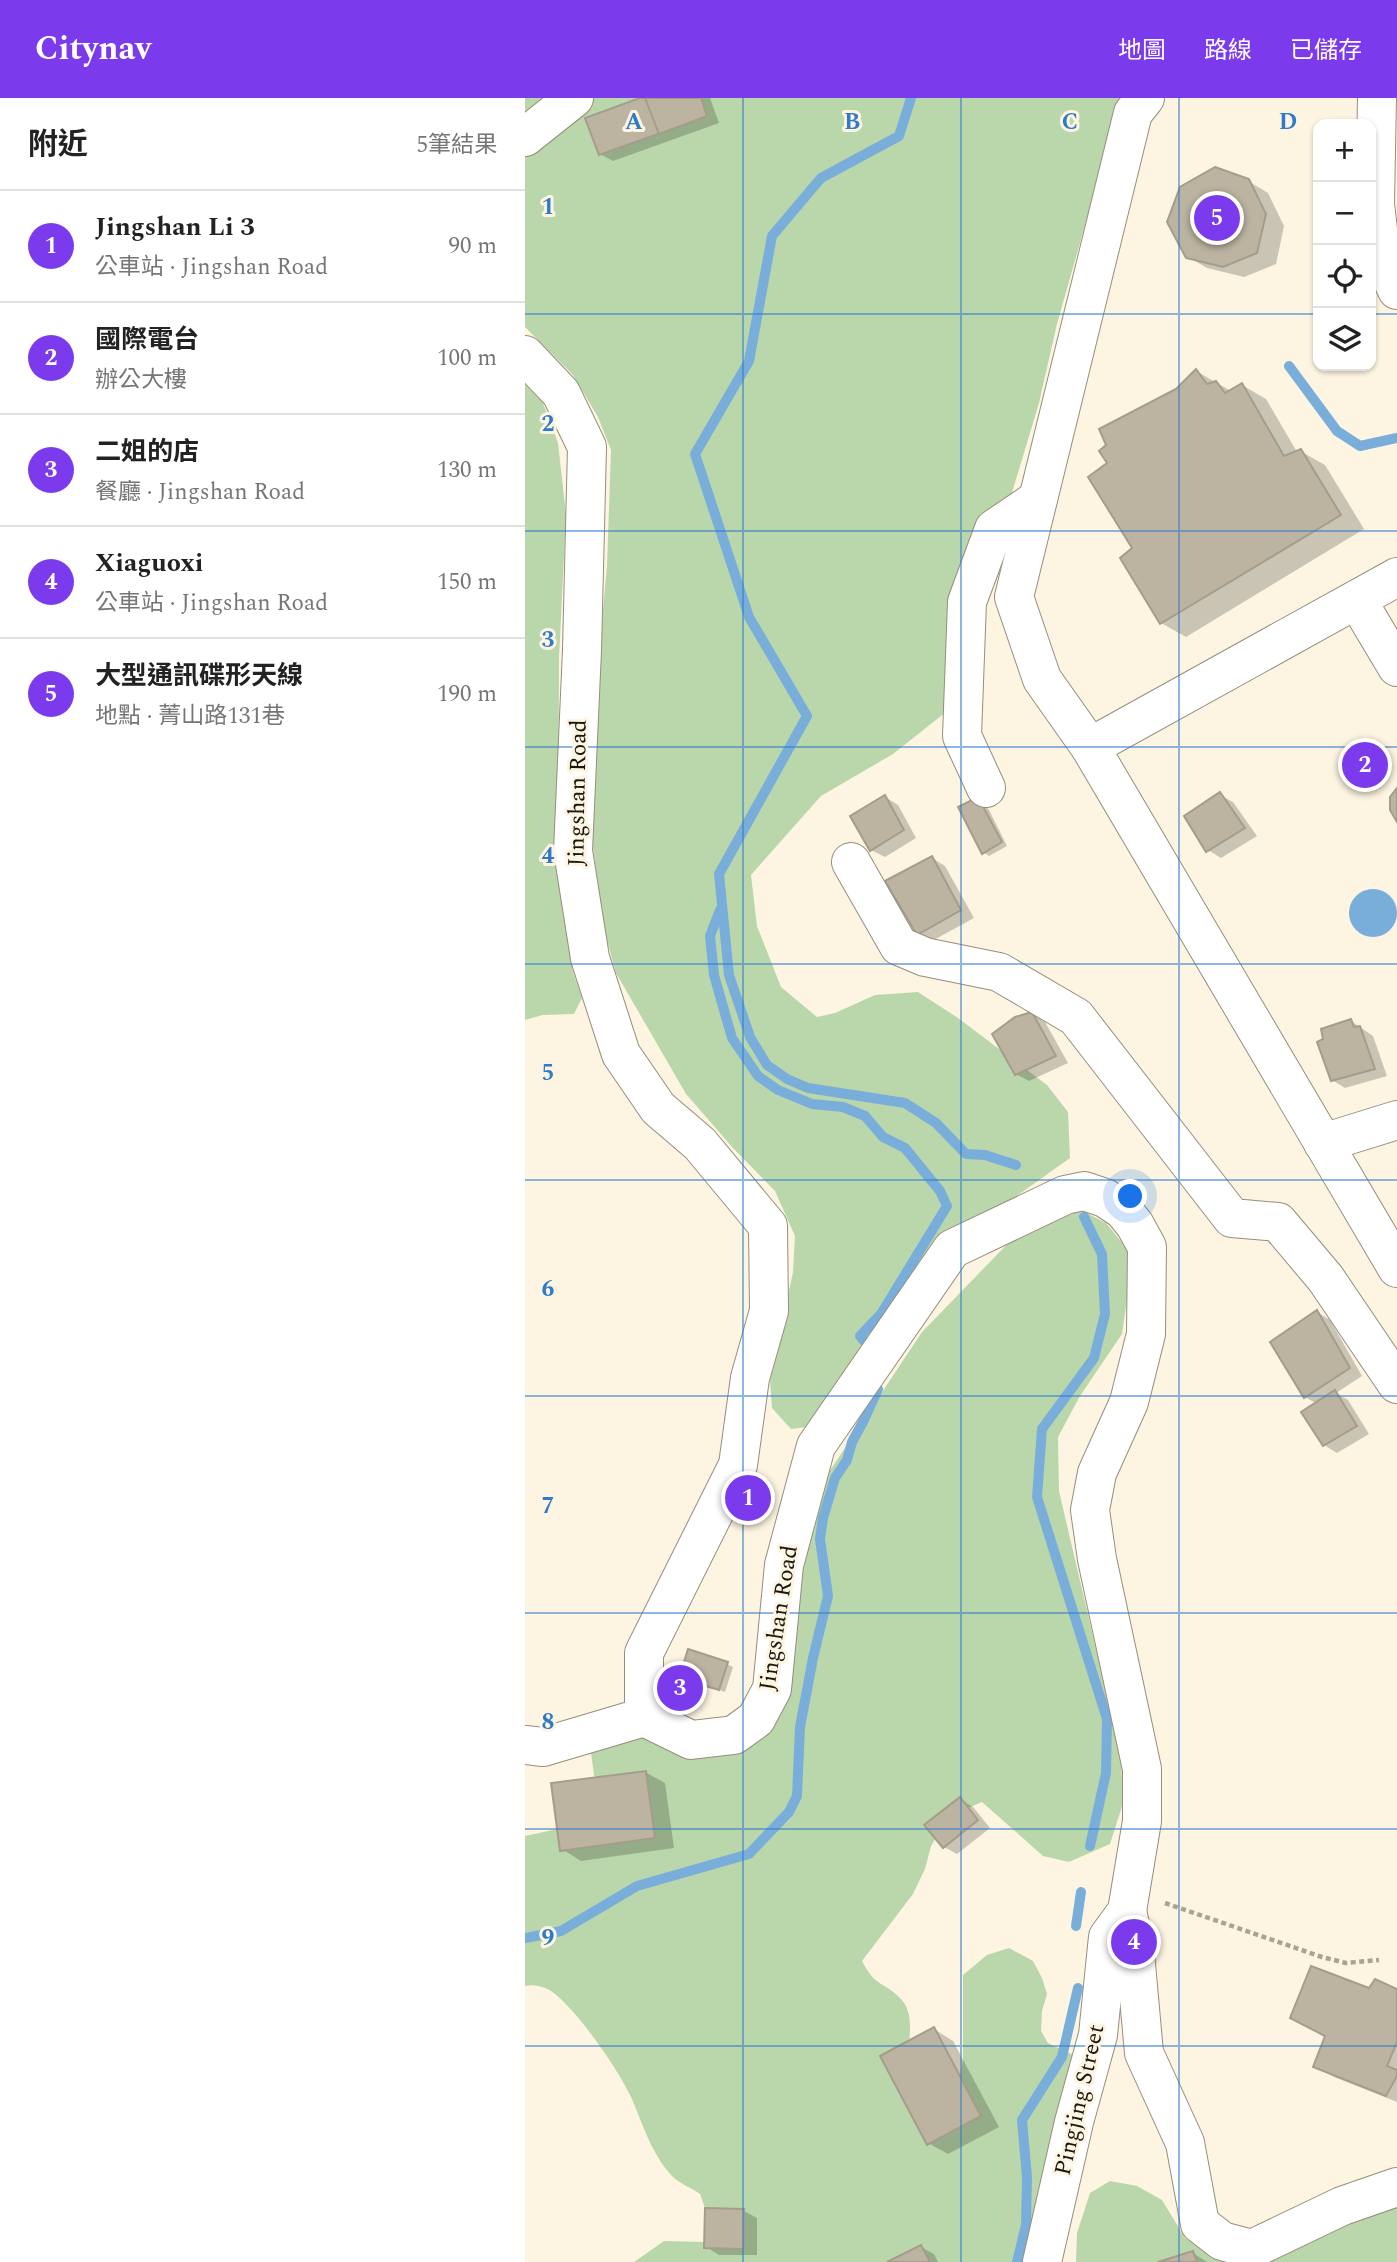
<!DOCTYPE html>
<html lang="zh-TW">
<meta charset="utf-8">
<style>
body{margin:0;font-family:Spectral,"Noto Sans TC",serif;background:#f2f2f2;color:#222}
.controls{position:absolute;right:21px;top:21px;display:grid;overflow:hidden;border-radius:14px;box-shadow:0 2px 5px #0004}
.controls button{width:63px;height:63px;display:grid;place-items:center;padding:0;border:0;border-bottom:2px solid #e0e0e0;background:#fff;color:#222;font:35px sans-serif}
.you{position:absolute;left:606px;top:1099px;width:24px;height:24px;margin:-18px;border:5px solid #fff;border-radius:50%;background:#1a73e8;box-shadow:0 0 0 10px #1a73e833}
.badge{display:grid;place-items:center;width:46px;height:46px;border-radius:50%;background:#7c3aed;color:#fff;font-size:23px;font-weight:700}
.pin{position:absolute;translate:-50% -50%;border:4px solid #fff;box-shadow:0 2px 7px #0006}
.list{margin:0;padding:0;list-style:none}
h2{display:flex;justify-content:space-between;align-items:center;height:91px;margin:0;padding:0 28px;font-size:30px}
h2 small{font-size:23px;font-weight:400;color:#767676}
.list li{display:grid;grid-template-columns:46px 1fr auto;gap:21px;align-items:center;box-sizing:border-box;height:112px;padding:0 28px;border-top:2px solid #e0e0e0}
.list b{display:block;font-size:26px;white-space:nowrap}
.list p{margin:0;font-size:23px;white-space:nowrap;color:#767676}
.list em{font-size:23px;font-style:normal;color:#767676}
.icon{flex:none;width:38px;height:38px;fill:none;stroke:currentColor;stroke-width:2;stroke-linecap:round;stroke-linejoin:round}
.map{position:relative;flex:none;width:872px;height:2164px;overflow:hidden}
header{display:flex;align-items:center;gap:42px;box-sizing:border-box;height:98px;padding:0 35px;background:#7c3aed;color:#fff}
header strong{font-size:33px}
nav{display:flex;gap:38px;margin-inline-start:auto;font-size:24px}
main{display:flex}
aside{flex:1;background:#fff}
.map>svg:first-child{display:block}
.green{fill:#bad7ab}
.water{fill:#7aaeda}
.shadow{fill:#0003}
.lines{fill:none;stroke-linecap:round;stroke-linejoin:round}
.stream{stroke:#7aaeda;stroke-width:10}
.building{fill:#bcb4a1;stroke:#a59d8b;stroke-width:2}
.minor-casing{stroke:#968e7c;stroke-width:40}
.path{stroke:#a9a394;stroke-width:4.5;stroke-dasharray:5 3.5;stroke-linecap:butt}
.minor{stroke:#fff;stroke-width:38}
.grid{fill:none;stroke:#2f7bcb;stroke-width:2;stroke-opacity:0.55}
.labels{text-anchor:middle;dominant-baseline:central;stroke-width:6;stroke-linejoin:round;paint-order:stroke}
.street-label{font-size:23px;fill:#1a1710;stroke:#fdf5e1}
.grid-label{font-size:23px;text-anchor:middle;font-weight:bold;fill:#2f7bcb;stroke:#fdf5e1;stroke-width:6;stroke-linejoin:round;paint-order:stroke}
</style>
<header>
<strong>Citynav</strong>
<nav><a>地圖</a><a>路線</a><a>已儲存</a></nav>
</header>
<main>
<aside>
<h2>附近<small>5筆結果</small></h2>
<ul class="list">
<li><span class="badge">1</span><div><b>Jingshan Li 3</b><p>公車站 · Jingshan Road</p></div><em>90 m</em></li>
<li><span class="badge">2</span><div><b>國際電台</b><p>辦公大樓</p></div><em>100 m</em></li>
<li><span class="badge">3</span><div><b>二姐的店</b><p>餐廳 · Jingshan Road</p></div><em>130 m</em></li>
<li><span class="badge">4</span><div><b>Xiaguoxi</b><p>公車站 · Jingshan Road</p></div><em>150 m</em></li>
<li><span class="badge">5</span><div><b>大型通訊碟形天線</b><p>地點 · 菁山路131巷</p></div><em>190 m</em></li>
</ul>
</aside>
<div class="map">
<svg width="872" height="2164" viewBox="0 0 872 2164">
<rect width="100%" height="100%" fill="#fdf5e1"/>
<!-- green -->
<g class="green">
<polygon points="0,0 601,0 571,88 532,226 514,305 421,614 368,656 296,698 226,777 232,828 256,889 292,919 310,915 350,897 393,894 433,920 522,987 543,1014 545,1060 475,1110 282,1329 266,1331 247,1310 245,1283 268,1174 270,1138 250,1093 208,1050 161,996 91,875 79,831 65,728 70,597 82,468 86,352 73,319 48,277 0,229"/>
<polygon points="0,278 12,289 33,345 41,416 34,560 33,773 48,874 57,900 49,916 18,917 0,922"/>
<path d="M 554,1111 L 581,1125 L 604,1153 L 604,1187 L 597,1236 L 555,1298 L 533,1339 L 534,1393 L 596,1658 L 598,1705 L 585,1746 L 544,1764 L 518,1758 L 457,1704 L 434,1714 L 421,1724 L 406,1748 L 400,1771 L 388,1796 L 337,1863 C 350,1889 358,1883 375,1900 C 393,1917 382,1953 379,1974 L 431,2005 L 438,1962 L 438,1877 L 462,1857 L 484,1850 L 508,1863 L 517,1880 L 522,1896 L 517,1913 L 516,1933 L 523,1945 L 555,1960 L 514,2164 L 109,2164 L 139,2143 L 179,2144 L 180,2110 L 175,2096 C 167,2090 155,2086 148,2079 C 126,2056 118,2026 106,1999 C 93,1971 50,1909 26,1893 C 18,1888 8,1886 0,1888 L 0,1738 L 75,1722 L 65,1647 L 116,1632 L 222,1644 L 296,1386 L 397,1234 L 494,1134 Z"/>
<polygon points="585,2083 612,2088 637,2102 660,2140 702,2164 551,2164 552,2135 565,2095"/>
<polygon points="872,2106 872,2164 732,2164"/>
</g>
<!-- water -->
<circle class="water" cx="848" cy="815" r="24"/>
<!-- shadow -->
<g class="shadow">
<polygon points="121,0 185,0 194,25 88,63 75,56"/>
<polygon points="723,83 743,95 759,128 751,166 719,179 682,170 663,159"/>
<polygon points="671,273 706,293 717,287 741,301 772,354 775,353 800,367 839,431 661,539 636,525 610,450 584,365"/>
<polygon points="695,697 708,704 732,738 696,760 683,752"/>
<polygon points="360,699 373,707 391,740 360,759 346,752"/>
<polygon points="460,704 482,748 464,758 458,754 436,710"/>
<polygon points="407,760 420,768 449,820 407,843 394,835"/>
<polygon points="507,916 520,924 543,965 504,983 491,976"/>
<polygon points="826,923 848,938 862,978 820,990 807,982"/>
<polygon points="792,1214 805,1222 837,1278 811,1295 823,1302 844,1336 812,1355 799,1347 792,1306 780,1299"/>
<polygon points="202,1566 208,1569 200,1594 156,1579"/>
<polygon points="120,1674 140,1685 149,1750 56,1763 37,1751"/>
<polygon points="435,1701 448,1709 465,1730 432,1756 419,1749"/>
<polygon points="851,1883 872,1893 872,2004 809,1979 790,1968"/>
<polygon points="409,1931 428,1943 474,2029 423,2056 403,2045"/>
<polygon points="219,2113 232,2120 232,2157 194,2157 181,2149"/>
<polygon points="396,2149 409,2156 413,2164 366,2164"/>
<polygon points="668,2155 682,2164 639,2164"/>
</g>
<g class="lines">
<!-- stream -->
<g class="stream">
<polyline points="386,0 374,38 296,80 247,138 224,263 170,356 224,519 282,618 194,776 204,877 225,939 242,967 262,981 283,990 380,1005 411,1025 441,1056 460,1057 491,1067"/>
<polyline points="764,268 812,333 835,348 872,340"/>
<polyline points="195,812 185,838 189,877 207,940 233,978 253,992 287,1006 318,1009 340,1018 358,1039 380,1050 415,1093 422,1108 356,1216 335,1238 339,1243"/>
<polyline points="559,1119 577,1156 580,1216 569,1260 517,1331 512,1399 582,1621 581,1675 565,1748"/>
<polyline points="551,1828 556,1794"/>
<polyline points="0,1840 36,1833 112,1788 224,1756 264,1714 272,1698 275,1629 288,1560 303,1498 295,1441 298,1420 310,1380 322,1362 327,1344 339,1322 353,1291"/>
<polyline points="492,2164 501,2127 502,2079 497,2022 537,1959 553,1890"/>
</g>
</g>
<!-- building -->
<g class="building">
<polygon points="115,0 124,0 136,35 74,57 60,20"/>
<polygon points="120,0 176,0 182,18 134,36"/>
<polygon points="690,69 724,81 741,116 732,155 698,169 661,160 642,124 655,89"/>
<polygon points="671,271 682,286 691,283 700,295 717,285 759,358 776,351 816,417 635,526 595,460 607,450 563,379 582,365 574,353 581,347 574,331 651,291"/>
<polygon points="872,690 872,724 865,712 865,699"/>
<polygon points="695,694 720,730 681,754 659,718"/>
<polygon points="360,697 379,732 345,753 325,718"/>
<polygon points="453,699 477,744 457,756 433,709"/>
<polygon points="407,758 436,812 392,837 360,783"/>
<polygon points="507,914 531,958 490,977 467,936 490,919"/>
<polygon points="826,921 829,929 835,928 850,971 806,983 792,944 798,941 796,931"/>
<polygon points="792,1212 825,1270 779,1300 745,1244"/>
<polygon points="810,1292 832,1328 798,1348 776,1314"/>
<polygon points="163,1551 203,1564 194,1592 154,1580"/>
<polygon points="121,1673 130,1740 35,1753 26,1685"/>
<polygon points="435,1699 453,1722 418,1750 399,1727"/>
<polygon points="786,1868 844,1890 850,1881 872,1891 872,1944 862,1968 872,1972 872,1978 861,1998 788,1969 800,1938 765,1920"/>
<polygon points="409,1929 456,2018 402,2047 355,1958"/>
<polygon points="180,2110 219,2111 219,2151 179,2150"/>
<polygon points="396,2147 405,2164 362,2164"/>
<polygon points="668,2153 672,2164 633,2164"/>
</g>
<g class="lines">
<!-- minor casing -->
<g class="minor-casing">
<g id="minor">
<polyline points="620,0 608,15 489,499 517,581 565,649 872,479"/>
<polyline points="852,0 850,106 856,157 872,192"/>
<polyline points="0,39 49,0"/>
<polyline points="0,257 36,295 62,349 57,552 48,753 65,860 96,956 133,1010 175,1046 243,1128 244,1213 225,1280 213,1367 119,1555 119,1619"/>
<polyline points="832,502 872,569"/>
<polyline points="565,649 872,1170"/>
<polyline points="461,690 437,638 442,504 469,431 513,401"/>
<polyline points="326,764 374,848 400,859 474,874 551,919 707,1120 753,1124 801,1181 872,1286"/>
<polyline points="798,1045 872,1022"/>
<polyline points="119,1619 166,1642 209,1637 231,1621 247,1591 259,1467 291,1348 427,1151 540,1097 559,1093 580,1100 598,1112 610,1127 622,1149 621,1236 604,1304 572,1375 565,1412 572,1461 617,1671 617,1723 602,1813 583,1839 573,1937 549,2024 517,2164"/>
<polyline points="0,1647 18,1649 119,1619"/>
<polyline points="602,1813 609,1844 619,1955 660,2045 675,2126 697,2143 727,2151 817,2108 872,2089"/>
</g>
</g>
<!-- path -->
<polyline class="path" points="640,1805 797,1859 821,1865 854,1862"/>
<!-- minor -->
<use href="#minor" class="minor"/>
</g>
<!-- grid -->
<path class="grid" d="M 218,0 L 218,2164M 436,0 L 436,2164M 654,0 L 654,2164M 0,216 L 793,216M 846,216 L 872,216M 0,433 L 872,433M 0,649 L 872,649M 0,866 L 872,866M 0,1082 L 872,1082M 0,1298 L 872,1298M 0,1515 L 872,1515M 0,1731 L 872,1731M 0,1948 L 872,1948"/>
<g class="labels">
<!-- street labels -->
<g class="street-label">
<text transform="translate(53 695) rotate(-89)">Jingshan Road</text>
<text transform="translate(254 1520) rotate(-81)">Jingshan Road</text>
<text transform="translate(555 2002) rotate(-77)">Pingjing Street</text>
</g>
</g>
<g class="grid-label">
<text x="109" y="31">A</text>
<text x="327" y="31">B</text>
<text x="545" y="31">C</text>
<text x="763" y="31">D</text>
<text x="23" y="116">1</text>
<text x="23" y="333">2</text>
<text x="23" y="549">3</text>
<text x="23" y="765">4</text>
<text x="23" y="982">5</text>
<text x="23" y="1198">6</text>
<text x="23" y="1415">7</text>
<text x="23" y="1631">8</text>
<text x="23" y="1847">9</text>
</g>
</svg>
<div class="controls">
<button>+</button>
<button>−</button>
<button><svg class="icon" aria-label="locate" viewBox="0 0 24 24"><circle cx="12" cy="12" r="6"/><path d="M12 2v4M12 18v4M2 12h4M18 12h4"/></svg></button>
<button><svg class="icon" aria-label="layers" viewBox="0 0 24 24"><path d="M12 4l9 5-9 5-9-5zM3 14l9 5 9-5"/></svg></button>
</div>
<div class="you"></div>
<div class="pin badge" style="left:223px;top:1400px">1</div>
<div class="pin badge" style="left:840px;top:667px">2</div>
<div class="pin badge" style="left:155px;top:1590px">3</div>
<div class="pin badge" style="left:609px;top:1844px">4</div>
<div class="pin badge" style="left:692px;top:120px">5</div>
</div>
</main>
